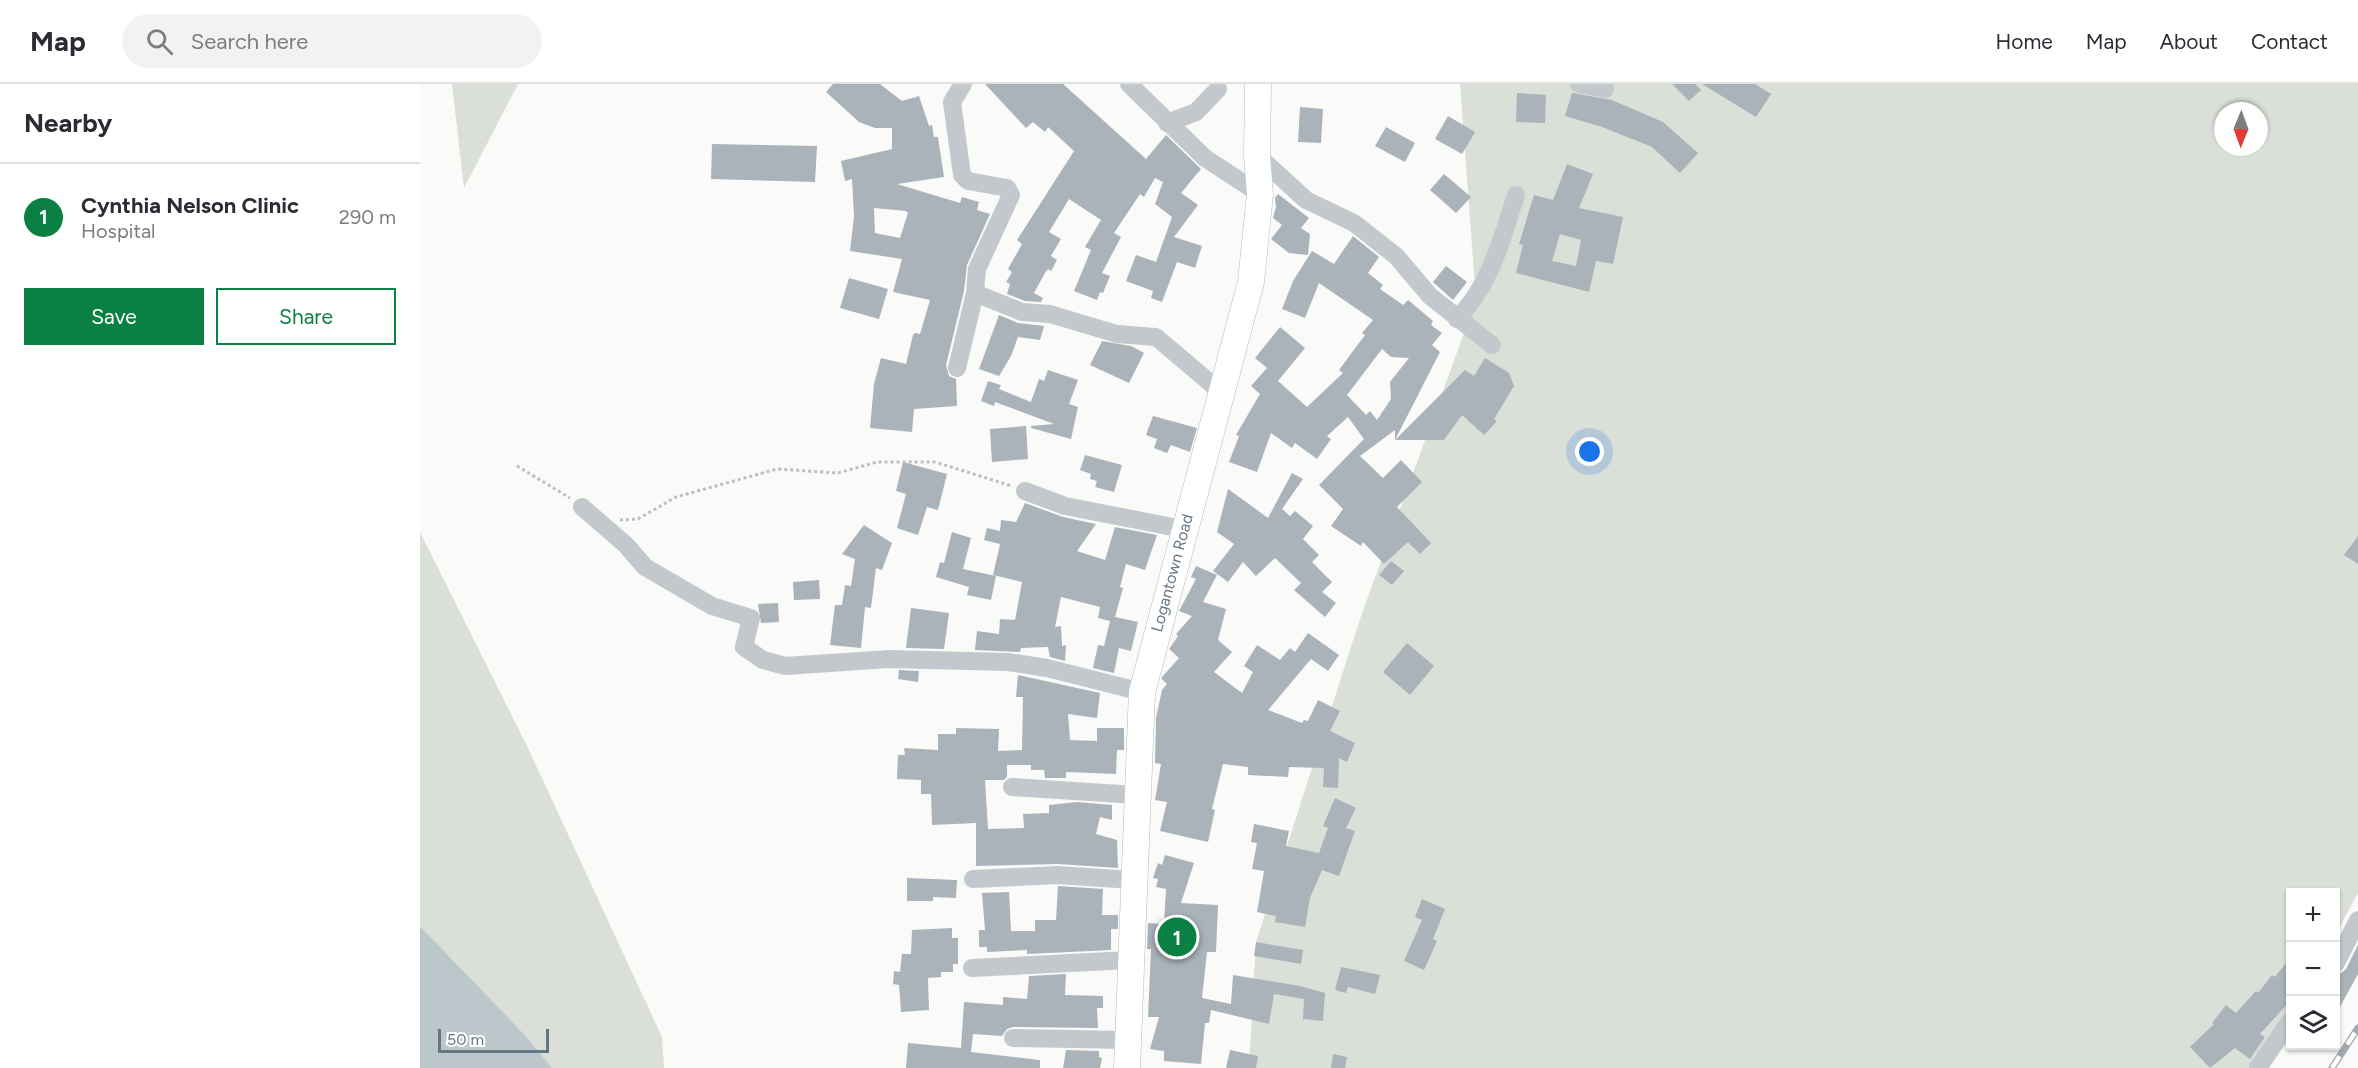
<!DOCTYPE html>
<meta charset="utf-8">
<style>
body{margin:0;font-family:Figtree,sans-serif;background:#f2f2f3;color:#2b2b33}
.controls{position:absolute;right:18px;bottom:18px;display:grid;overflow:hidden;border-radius:0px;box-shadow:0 2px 4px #0004}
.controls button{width:54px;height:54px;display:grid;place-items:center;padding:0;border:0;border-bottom:2px solid #e1e1e2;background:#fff;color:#2b2b33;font:30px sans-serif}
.compass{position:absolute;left:1794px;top:18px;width:54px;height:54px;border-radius:50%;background:#fff;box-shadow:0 2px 4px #0004;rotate:181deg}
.scale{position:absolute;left:18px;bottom:15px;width:111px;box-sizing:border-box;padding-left:6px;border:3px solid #657683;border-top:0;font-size:16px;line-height:21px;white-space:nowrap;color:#657683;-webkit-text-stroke:4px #fff;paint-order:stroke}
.you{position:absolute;left:1170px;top:368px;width:21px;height:21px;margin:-15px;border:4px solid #fff;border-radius:50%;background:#1a73e8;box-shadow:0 0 0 9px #1a73e833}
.badge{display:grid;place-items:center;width:39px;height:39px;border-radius:50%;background:#0b8043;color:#fff;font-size:20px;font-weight:700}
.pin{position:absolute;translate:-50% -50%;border:3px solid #fff;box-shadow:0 2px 6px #0006}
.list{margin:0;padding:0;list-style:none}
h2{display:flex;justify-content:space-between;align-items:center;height:78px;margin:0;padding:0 24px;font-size:26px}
h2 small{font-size:20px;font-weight:400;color:#7c7c81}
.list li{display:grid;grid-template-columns:39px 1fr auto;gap:18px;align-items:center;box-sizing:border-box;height:108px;padding:0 24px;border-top:2px solid #e1e1e2}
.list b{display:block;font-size:22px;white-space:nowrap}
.list p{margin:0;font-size:20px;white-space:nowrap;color:#7c7c81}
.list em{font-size:20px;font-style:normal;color:#7c7c81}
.actions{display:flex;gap:12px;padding:18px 24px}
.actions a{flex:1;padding:14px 0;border:2px solid #0b8043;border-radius:0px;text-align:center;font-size:21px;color:#0b8043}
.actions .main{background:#0b8043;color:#fff}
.icon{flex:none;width:33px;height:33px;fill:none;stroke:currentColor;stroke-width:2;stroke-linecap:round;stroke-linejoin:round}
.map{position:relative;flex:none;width:1938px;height:984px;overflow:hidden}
header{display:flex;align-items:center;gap:36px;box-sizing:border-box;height:84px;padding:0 30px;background:#fff;border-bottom:2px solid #e1e1e2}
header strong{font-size:28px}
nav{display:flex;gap:33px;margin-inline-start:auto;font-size:21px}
.search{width:420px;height:54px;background:#f2f2f3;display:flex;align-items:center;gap:15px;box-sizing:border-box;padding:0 21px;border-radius:33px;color:#7c7c81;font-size:22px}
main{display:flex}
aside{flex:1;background:#fff}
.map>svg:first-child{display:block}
.green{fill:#dadfd7;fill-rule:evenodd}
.water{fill:#bbc7cb}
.building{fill:#aab3b9;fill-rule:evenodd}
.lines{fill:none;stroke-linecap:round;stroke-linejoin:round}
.secondary-casing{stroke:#b3babf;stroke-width:27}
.path{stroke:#bbbfc2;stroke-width:3;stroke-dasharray:3 3;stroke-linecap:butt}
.street{stroke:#c3c8cc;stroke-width:18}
.secondary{stroke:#fff;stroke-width:26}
.rail-casing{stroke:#a2aab0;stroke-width:7}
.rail{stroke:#fff;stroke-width:4.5;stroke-dasharray:14;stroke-linecap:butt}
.labels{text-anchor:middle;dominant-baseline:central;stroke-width:6;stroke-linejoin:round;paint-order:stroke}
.street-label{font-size:16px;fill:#657683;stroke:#fff}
</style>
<header>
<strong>Map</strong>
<div class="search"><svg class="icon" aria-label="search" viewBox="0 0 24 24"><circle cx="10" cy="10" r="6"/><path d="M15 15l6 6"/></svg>Search here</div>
<nav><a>Home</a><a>Map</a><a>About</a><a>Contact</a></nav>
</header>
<main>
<aside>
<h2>Nearby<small></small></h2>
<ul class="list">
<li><span class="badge">1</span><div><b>Cynthia Nelson Clinic</b><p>Hospital</p></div><em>290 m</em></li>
</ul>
<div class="actions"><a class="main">Save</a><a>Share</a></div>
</aside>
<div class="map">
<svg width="1938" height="984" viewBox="0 0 1938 984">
<rect width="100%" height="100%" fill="#fafaf8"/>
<!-- green -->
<g class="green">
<polygon points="32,0 98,0 44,104"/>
<path d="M 1040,0 L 1938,0 L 1938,809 L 1916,850 L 1916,808 L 1870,808 L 1870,931 L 1835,984 L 829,984 L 836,858 L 940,535 L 1056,216 ZM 1803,27 L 1839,27 L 1839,63 L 1803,63 Z"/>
<polygon points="0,448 107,662 242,953 244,984 132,984 104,950 0,842"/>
</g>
<!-- water -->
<polygon class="water" points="0,842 104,950 132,984 0,984"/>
<!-- building -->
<g class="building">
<path d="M 413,0 L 460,0 L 482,17 L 499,12 L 509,42 L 512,41 L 514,53 L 518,53 L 524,93 L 477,100 L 540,119 L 542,113 L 559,118 L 557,126 L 570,130 L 547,181 L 544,207 L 526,281 L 529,292 L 536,295 L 537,322 L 494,325 L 492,348 L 450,344 L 454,300 L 461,274 L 486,280 L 493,251 L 495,249 L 500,250 L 510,216 L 473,208 L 482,175 L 430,167 L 434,132 L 432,95 L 425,97 L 421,77 L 472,65 L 472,44 L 455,44 L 439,38 L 406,8 ZM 454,124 L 486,127 L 488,129 L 480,154 L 455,149 Z"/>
<polygon points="565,0 643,0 726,75 746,51 781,85 761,109 778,121 754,153 782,162 775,184 757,178 742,218 731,214 733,207 706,197 716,171 736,178 752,133 735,120 743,98 735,94 724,113 720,110 694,149 701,153 682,189 690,192 683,209 680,208 677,216 654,207 671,166 665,163 681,136 649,115 629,148 641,155 631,172 637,176 631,187 628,185 625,189 614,209 623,214 621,218 605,217 587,210 590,200 586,198 592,188 588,185 602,160 597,156 654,67 628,43 625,48 613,38 606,44"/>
<polygon points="1252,0 1275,0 1281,6 1269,17"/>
<polygon points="1282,0 1335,0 1351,10 1336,33"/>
<polygon points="1097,9 1126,11 1125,39 1096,38"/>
<polygon points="1152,9 1192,16 1243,38 1278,69 1260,89 1232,63 1182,43 1145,32"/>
<polygon points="880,23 903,25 901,59 878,58"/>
<polygon points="1028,32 1055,48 1042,70 1015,55"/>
<polygon points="966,43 995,59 985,78 955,62"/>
<polygon points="292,60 397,62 395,98 291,95"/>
<path d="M 1147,80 L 1173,90 L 1159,124 L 1203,133 L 1193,180 L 1176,177 L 1169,208 L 1096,189 L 1103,161 L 1099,160 L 1114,111 L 1133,116 ZM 1140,150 L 1161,156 L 1156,182 L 1132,177 Z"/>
<polygon points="1024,90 1051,113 1036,129 1010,106"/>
<polygon points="858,110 889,134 881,144 890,150 888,171 869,169 851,155 862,141 853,134 856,123 855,114"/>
<path d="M 933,152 L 959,173 L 948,189 L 963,201 L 960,205 L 983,221 L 988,216 L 1013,237 L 1011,241 L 1022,249 L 1012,261 L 1020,268 L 975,356 L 975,346 L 940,372 L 963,394 L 981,376 L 1002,398 L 977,423 L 1011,459 L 1000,470 L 988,458 L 964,480 L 943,458 L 941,462 L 911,442 L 923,425 L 899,401 L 944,355 L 928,333 L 907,352 L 911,355 L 897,375 L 875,359 L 872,364 L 851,349 L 837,388 L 809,378 L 819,352 L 816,351 L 840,310 L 831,302 L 847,284 L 835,274 L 860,243 L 885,264 L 858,297 L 887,323 L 923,289 L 919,286 L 945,251 L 942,249 L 953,236 L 899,199 L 885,234 L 862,225 L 873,197 L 892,167 L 914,180 ZM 962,265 L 971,273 L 989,274 L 970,298 L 971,315 L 957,336 L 950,327 L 946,331 L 927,311 Z"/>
<polygon points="1026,182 1047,198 1033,216 1013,198"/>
<polygon points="429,194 468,205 459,235 420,224"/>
<polygon points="579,231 598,239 624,242 620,256 598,253 591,272 579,292 559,285"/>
<polygon points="682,257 711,262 724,269 709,299 670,281"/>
<polygon points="1065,274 1089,289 1094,302 1074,335 1077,337 1064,351 1042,331 1024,356 975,356 1045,286 1054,292"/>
<polygon points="628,286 658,296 649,320 658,323 651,355 611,344 611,342 634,340 575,318 574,322 561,317 568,297 581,301 579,305 611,318 619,295 624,297"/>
<polygon points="733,332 777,344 770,368 751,361 747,369 734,364 737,355 726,351"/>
<polygon points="606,342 608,375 572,378 570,345"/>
<polygon points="665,371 702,381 694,408 675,403 677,397 670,395 671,390 660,386"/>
<polygon points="483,378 527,390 518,426 507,423 498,451 477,444 486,410 476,407"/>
<polygon points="872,389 883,395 862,425 870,432 875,427 893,442 883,455 899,471 892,478 912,498 902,508 916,519 905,533 874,506 881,499 855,474 836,492 823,478 808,498 793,487 814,460 797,448 808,405 848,434"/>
<polygon points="605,419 643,433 676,440 657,467 685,476 695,443 737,451 725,486 706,480 700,503 703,504 695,533 718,538 711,567 699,564 694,589 673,584 678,561 684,562 690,537 678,534 680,523 641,513 635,543 641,542 642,562 646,561 645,577 630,573 628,563 601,564 600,568 555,566 557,547 579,550 580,535 595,536 602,498 573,491 580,460 564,456 567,444 580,447 581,436 596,438"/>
<polygon points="444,441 472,459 462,486 456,484 451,524 445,523 441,564 410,561 415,521 422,521 425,501 431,502 435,475 422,470"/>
<polygon points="532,448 551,454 543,485 576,492 571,516 547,511 549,503 516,493 520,478 524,479"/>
<polygon points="1938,452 1938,480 1924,471"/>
<polygon points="971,477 984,487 972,501 959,491"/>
<polygon points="776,482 797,491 783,518 806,525 798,556 812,568 794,588 822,609 833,588 824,582 837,561 860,576 870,564 875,568 888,549 919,571 908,587 891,575 848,626 882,639 884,636 888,637 898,616 920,627 910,647 935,659 927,678 919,674 918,704 903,703 904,684 869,683 868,693 828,691 828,683 803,680 792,725 795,726 788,758 740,747 747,718 735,716 741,680 735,679 736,634 742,606 747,600 741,594 759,574 749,565 758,552 756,550 772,532 759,527 776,495 771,493"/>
<polygon points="399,496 400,515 374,516 373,498"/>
<polygon points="358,519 359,538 341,539 338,520"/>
<polygon points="491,524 529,529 524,565 486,564"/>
<polygon points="987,559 1014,582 990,611 963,588"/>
<polygon points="479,586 499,587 498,598 478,595"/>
<polygon points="598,591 680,609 677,634 648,630 650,656 677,657 677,644 704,644 704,666 697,666 696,690 646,688 646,694 625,694 624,686 611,686 611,681 587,681 587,693 584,696 565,696 568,745 604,744 603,730 629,729 629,721 657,718 692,721 692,736 680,733 676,750 697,756 698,784 638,780 556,782 556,739 512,741 511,710 501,710 501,696 477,695 478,671 485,671 484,664 518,666 518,650 536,650 536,644 579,645 578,667 602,666 603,613 596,613"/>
<polygon points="915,714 936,724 926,744 935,747 919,792 902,786 890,814 885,843 855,838 856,832 837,828 844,787 832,785 837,759 831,758 834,740 869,747 866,762 899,769 908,744 903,742"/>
<polygon points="745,771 774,779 761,819 798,821 796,868 787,868 782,914 811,920 813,891 880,902 905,909 903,937 883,935 884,915 854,910 849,940 791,926 789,939 785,939 781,980 744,977 744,967 730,965 739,933 728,933 731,865 727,865 728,839 744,840 746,805 736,803 738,795 733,794 738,779 742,781"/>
<polygon points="487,794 537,796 536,814 513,813 513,817 487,817"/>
<polygon points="638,802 683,805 682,831 698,831 698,845 691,845 691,866 607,870 607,866 567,868 567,863 559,863 559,846 565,846 562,809 589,808 591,847 615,847 615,836 636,836"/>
<polygon points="1002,815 1025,825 1013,855 1017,857 1004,886 984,877 1002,836 995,833"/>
<polygon points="532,844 532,854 538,854 538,880 533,880 533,888 521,888 521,893 508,894 509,926 481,928 479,901 473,900 474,887 480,888 482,870 491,870 492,846"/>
<polygon points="836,858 883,866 881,880 834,872"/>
<polygon points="1938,861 1938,890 1916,930 1916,893 1926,885"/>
<polygon points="1870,874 1870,917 1840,950 1845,953 1830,975 1815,964 1790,984 1770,963 1794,940 1792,939 1806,921 1816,929 1836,907 1838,909 1852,891 1855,893"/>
<polygon points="921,883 960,891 955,910 928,903 926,909 915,906"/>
<polygon points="646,890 645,911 683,912 683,924 677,924 678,944 593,943 587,945 582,952 553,950 551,968 620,976 620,984 486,984 488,959 541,964 544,918 583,921 583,913 607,915 609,892"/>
<polygon points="646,966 679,967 679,973 682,974 680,984 643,984"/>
<polygon points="810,966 838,972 836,984 806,984"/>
<polygon points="913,970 927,973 925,984 911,984"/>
</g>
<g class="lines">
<!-- secondary casing -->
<g class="secondary-casing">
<polyline id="secondary" points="707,984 722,608 831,198 840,110 837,71 838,0"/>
</g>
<!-- path -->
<g class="path">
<polyline points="97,382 150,414"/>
<polyline points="200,436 218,435 256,413 357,385 418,389 457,378 515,378 592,402"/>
</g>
<!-- street -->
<g class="street">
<polyline points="709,0 785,74 840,110"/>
<polyline points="1159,0 1185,5"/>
<polyline points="747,39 776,28 798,5"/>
<polyline points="837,71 886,116 934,139 976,172 1010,212 1072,261"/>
<polyline points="555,209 602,228 630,230 697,250 736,253 801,308"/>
<path d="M 1037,235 C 1071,200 1081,157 1096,111"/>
<polyline points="537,284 555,209 557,185 591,111 587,104 548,97 542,91 532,18 543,0"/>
<polyline points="605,407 645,422 763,445"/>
<polyline points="162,423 206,461 225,483 292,522 331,534 324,563 343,576 365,582 469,575 588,578 627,584 722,608"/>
<polyline points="592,703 716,711"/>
<polyline points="553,795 638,791 713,796"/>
<polyline points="1916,879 1938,836"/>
<polyline points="552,884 710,876"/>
<polyline points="593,954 706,956"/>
<polyline points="1838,984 1870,937"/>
</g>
<!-- secondary -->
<use href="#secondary" class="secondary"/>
<!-- rail casing -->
<g class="rail-casing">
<polyline id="rail" points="1912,984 1938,944"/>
</g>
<!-- rail -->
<use href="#rail" class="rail"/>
</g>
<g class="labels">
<!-- street labels -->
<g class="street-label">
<text transform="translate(752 489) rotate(-75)">Logantown Road</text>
</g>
</g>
</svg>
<div class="controls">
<button>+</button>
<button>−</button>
<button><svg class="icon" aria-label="layers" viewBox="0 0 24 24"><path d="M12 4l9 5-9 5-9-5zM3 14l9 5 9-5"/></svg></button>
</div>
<svg class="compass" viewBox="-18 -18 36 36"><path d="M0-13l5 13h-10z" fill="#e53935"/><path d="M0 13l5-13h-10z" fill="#7c7c81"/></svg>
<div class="scale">50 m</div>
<div class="you"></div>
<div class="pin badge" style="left:757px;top:853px">1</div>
</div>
</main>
